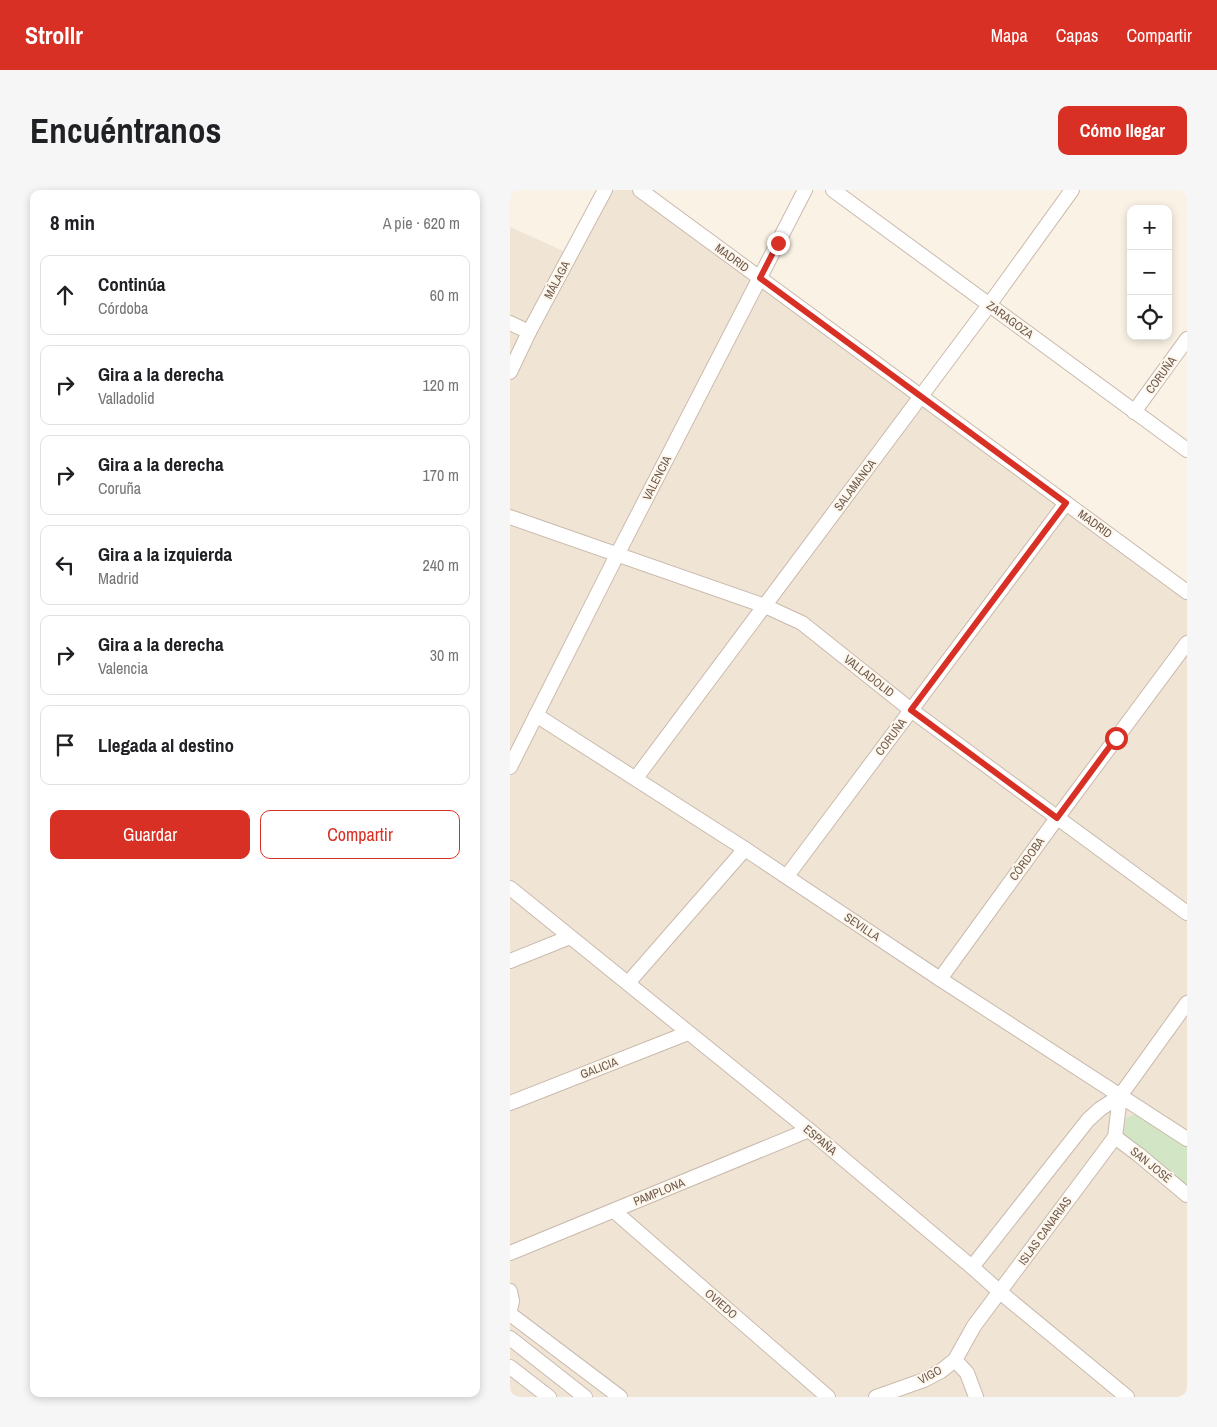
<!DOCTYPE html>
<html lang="es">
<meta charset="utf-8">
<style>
body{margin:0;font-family:"Archivo Narrow",sans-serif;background:#f6f6f6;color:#202124}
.controls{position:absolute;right:15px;top:15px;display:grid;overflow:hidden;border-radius:10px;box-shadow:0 2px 8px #0003}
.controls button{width:45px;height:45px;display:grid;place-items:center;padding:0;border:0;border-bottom:1px solid #e0e0e0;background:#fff;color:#202124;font:25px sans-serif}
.stop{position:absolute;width:15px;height:15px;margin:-11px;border:4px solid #d93025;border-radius:50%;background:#fff}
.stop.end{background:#d93025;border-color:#fff;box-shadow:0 1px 5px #0008}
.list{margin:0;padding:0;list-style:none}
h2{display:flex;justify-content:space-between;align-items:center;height:65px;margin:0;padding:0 20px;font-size:21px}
h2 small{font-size:16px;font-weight:400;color:#757577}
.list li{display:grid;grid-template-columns:32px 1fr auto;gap:15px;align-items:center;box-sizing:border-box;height:80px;margin:0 10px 10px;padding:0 10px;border:1px solid #e0e0e0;border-radius:10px}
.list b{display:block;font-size:19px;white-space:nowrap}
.list p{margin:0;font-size:16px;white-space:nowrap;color:#757577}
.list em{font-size:16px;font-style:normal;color:#757577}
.actions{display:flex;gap:10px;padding:15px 20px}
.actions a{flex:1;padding:11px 0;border:1px solid #d93025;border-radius:10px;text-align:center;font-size:18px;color:#d93025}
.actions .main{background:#d93025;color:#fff}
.icon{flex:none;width:28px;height:28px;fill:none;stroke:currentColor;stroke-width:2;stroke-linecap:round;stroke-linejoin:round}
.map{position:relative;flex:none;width:677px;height:1207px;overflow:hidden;border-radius:10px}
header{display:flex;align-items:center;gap:30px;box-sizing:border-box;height:70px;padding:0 25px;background:#d93025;color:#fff}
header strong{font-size:24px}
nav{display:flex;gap:28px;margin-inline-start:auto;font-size:18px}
.intro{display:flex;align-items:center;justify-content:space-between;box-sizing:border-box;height:120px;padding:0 30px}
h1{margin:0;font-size:35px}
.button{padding:12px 22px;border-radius:10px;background:#d93025;color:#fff;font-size:18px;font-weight:700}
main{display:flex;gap:30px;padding:0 30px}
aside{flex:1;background:#fff;border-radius:10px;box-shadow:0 2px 8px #0003}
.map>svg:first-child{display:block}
.residential{fill:#f0e4d5}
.green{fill:#d2e6c5}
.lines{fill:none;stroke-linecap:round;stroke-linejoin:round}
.minor-casing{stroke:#cabaad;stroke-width:16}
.minor{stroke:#fff;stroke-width:14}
.route{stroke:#d93025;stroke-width:6}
.labels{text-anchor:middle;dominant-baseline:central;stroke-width:4;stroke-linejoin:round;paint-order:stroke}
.street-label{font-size:12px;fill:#705a4d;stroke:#fdf6eb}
</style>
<header>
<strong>Strollr</strong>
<nav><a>Mapa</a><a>Capas</a><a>Compartir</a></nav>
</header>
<div class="intro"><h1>Encuéntranos</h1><a class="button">Cómo llegar</a></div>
<main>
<aside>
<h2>8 min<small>A pie · 620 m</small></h2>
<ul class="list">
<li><svg class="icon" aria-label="ahead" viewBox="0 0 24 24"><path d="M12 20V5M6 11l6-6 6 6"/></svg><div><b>Continúa</b><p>Córdoba</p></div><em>60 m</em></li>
<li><svg class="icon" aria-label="right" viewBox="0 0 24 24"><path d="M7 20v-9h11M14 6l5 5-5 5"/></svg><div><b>Gira a la derecha</b><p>Valladolid</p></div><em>120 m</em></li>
<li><svg class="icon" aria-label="right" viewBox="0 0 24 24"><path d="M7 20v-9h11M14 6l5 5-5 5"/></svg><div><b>Gira a la derecha</b><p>Coruña</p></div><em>170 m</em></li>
<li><svg class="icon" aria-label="left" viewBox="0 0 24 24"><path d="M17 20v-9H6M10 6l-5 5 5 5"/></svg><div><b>Gira a la izquierda</b><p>Madrid</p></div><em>240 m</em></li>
<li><svg class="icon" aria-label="right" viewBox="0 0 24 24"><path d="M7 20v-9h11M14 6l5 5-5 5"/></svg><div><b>Gira a la derecha</b><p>Valencia</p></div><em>30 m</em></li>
<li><svg class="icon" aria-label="arrive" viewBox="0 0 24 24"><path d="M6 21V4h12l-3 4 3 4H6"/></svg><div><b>Llegada al destino</b></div></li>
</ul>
<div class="actions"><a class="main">Guardar</a><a>Compartir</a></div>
</aside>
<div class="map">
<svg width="677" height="1207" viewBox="0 0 677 1207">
<rect width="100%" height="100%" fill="#faf2e5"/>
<!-- residential -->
<polygon class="residential" points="95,0 130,0 677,402 677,1207 0,1207 0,37 60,64"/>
<!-- green -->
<polygon class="green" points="626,924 677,957 677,997 613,945 616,928"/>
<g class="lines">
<!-- minor casing -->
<g class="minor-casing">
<g id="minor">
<polyline points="130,0 677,402"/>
<polyline points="323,0 677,260"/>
<polyline points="0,133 19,142"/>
<polyline points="0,182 19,142 95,0"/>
<polyline points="624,222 677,149"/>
<polyline points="0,327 255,416 292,433 401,520 677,723"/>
<polyline points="26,525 235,659 430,789 677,949"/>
<polyline points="0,577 107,365 295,0"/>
<polyline points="126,588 479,115 562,0"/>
<polyline points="277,686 556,313"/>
<polyline points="0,698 299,940 462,1077 490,1102 617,1207"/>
<polyline points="0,771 60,747"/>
<polyline points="430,789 547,628 677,453"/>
<polyline points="118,793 235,659"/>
<polyline points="0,913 178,843"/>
<polyline points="605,947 629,965 677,1005"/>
<polyline points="104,1021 318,1207"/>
<polyline points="0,1063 299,940"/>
<polyline points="462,1077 578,930 590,919 610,906"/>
<polyline points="0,1101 2,1111 0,1120"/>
<polyline points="0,1124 110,1207"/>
<polyline points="0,1148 75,1207"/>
<polyline points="445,1170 457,1183 466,1207"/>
<polyline points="0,1177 39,1207"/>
<polyline points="366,1207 414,1190 431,1181 445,1170 464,1136 605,947 610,906 677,813"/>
</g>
</g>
<!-- minor -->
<use href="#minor" class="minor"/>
</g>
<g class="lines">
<!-- route -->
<polyline class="route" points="268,53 250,88 556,313 401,520 547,628 606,548"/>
</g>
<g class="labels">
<!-- street labels -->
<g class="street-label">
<text transform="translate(222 68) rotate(36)">MADRID</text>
<text transform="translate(47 90) rotate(-62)">MÁLAGA</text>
<text transform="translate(500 130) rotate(36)">ZARAGOZA</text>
<text transform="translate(651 185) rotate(-54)">CORUÑA</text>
<text transform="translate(147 288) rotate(-63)">VALENCIA</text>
<text transform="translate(345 295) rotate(-53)">SALAMANCA</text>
<text transform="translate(585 334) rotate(36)">MADRID</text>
<text transform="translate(359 486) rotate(38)">VALLADOLID</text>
<text transform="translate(381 547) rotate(-53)">CORUÑA</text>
<text transform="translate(517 669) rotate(-54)">CÓRDOBA</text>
<text transform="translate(352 737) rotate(34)">SEVILLA</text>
<text transform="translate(89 878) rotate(-21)">GALICIA</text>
<text transform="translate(310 950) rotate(40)">ESPAÑA</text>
<text transform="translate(641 975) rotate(39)">SAN JOSÉ</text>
<text transform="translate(149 1002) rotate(-22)">PAMPLONA</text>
<text transform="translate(535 1041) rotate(-54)">ISLAS CANARIAS</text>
<text transform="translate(211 1114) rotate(41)">OVIEDO</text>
<text transform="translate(420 1185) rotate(-28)">VIGO</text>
</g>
</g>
</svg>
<div class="controls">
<button>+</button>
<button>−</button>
<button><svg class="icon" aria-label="locate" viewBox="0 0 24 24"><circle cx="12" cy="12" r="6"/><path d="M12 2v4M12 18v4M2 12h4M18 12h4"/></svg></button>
</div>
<div class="stop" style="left:606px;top:548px"></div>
<div class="stop end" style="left:268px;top:53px"></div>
</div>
</main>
